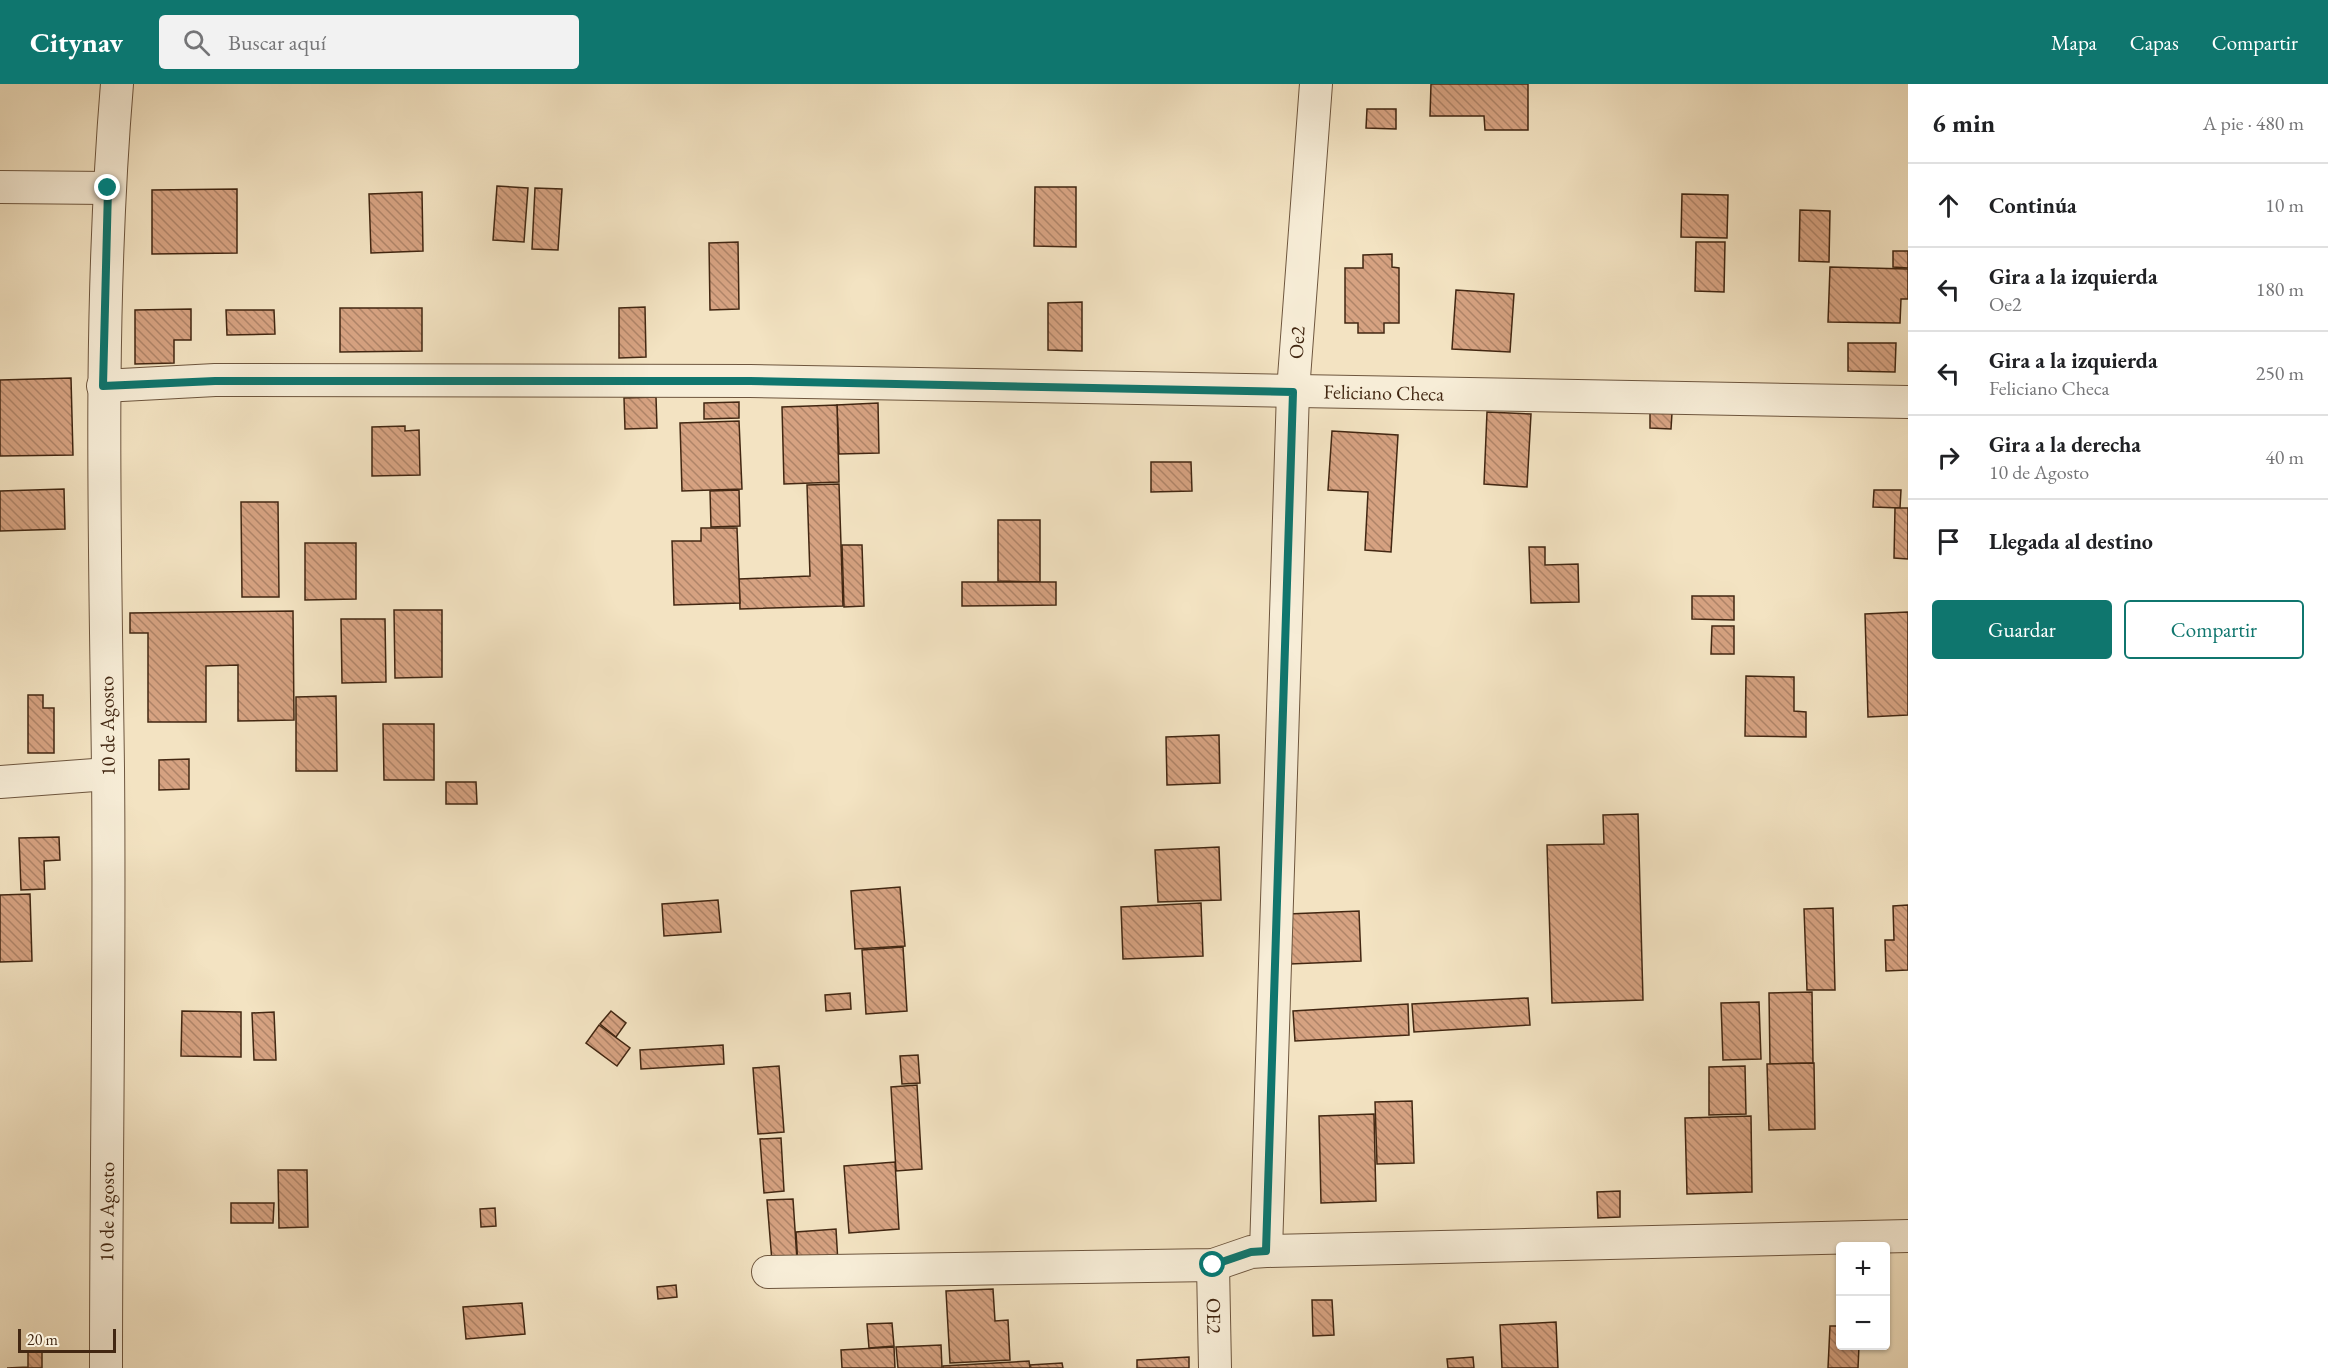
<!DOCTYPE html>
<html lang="es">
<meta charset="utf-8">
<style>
body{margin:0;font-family:"EB Garamond",serif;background:#f2f2f2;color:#202124}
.controls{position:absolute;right:18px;bottom:18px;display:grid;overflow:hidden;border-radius:6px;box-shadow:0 2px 4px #0004}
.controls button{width:54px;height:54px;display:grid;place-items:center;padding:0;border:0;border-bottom:2px solid #e0e0e0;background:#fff;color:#202124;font:30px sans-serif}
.scale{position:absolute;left:18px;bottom:15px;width:98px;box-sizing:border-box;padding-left:6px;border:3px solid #422712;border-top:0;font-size:16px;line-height:21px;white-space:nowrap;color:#422712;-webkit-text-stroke:4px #f7edd7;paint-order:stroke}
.stop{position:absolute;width:18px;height:18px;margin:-14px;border:4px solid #0f766e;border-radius:50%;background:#fff}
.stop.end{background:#0f766e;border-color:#fff;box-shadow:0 2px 6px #0008}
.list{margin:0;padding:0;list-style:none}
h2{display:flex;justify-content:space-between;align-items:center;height:78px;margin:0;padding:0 24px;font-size:26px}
h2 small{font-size:20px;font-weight:400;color:#757577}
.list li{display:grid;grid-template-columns:39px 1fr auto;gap:18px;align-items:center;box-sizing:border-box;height:84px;padding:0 24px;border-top:2px solid #e0e0e0}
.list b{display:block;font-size:22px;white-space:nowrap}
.list p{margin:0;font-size:20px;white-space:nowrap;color:#757577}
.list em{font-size:20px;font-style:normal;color:#757577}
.actions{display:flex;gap:12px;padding:18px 24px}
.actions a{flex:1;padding:14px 0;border:2px solid #0f766e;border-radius:6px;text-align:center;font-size:21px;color:#0f766e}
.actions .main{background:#0f766e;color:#fff}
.icon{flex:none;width:33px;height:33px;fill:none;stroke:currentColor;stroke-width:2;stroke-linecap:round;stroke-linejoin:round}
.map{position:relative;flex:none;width:1908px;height:1284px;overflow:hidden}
header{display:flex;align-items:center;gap:36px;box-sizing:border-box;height:84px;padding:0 30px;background:#0f766e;color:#fff}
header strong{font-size:28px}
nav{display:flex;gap:33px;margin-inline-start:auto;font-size:21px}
.search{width:420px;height:54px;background:#f2f2f2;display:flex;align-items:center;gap:15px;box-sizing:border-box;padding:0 21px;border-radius:6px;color:#757577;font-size:22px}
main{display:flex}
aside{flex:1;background:#fff}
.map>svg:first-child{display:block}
.building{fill:url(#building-back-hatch);stroke:#422712;stroke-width:1.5}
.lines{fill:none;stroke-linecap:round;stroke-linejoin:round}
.minor-casing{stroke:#6e563e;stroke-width:34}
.minor{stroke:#f7edd7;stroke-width:32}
.route{stroke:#0f766e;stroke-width:8}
.labels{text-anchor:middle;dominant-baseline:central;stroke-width:6;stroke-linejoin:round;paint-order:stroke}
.street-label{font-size:20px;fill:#422712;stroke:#f7edd7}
</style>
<header>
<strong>Citynav</strong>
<div class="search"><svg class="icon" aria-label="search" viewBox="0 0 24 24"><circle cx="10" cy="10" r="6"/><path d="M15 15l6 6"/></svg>Buscar aquí</div>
<nav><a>Mapa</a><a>Capas</a><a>Compartir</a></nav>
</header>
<main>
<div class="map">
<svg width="1908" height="1284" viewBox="0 0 1908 1284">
<defs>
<pattern id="building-back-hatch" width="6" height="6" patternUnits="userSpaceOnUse" patternTransform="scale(1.5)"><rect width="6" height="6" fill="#d6a281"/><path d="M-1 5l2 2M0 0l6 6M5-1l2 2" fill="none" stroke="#af8468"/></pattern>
</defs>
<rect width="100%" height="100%" fill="#f3e3c2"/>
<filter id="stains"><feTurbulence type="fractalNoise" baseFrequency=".00333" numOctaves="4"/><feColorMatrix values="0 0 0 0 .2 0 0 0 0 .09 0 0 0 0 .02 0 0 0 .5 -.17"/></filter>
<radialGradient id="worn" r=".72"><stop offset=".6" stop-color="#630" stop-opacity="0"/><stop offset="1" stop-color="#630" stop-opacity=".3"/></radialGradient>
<!-- building -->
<g class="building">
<polygon points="1431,0 1528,0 1528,46 1485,46 1484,32 1430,32"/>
<polygon points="1367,25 1396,25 1396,45 1366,44"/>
<polygon points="497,102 528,104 524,158 493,156"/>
<polygon points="1035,103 1076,103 1076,163 1034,162"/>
<polygon points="535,104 562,105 558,166 532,165"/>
<polygon points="237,105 237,169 152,170 152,106"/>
<polygon points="422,108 423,167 371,169 369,110"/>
<polygon points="1682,110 1728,111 1727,154 1681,153"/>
<polygon points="1800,126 1830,127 1829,178 1799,177"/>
<polygon points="738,158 739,225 710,226 709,159"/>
<polygon points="1696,158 1725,158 1724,208 1695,207"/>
<polygon points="1893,167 1908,167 1908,184 1893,183"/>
<polygon points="1392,170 1392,183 1399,184 1399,239 1384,239 1384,249 1358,249 1358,239 1345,239 1345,184 1363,184 1363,171"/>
<polygon points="1830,183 1908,185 1908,215 1901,215 1900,239 1828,238"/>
<polygon points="1456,206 1514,210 1510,268 1452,265"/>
<polygon points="1082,218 1082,267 1048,266 1048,219"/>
<polygon points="645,223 646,273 619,274 619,224"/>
<polygon points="340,224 422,224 422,267 340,268"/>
<polygon points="191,225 191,256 174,256 174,279 135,280 135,226"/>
<polygon points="226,226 274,226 275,250 227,251"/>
<polygon points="1848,259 1896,259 1895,288 1848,287"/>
<polygon points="71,294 73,371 0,372 0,296"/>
<polygon points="656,313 657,344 625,345 624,314"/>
<polygon points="739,318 739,334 704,335 704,319"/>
<polygon points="878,319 879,369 839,370 837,321"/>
<polygon points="837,321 839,398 784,400 782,323"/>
<polygon points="1487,328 1531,330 1527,403 1484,400"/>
<polygon points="1650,329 1672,329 1671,345 1650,344"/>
<polygon points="739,337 742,405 682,407 680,339"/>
<polygon points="405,342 405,347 419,346 420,391 372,392 372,343"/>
<polygon points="1332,347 1398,351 1391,468 1365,466 1368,408 1328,406"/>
<polygon points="1151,378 1191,378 1192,407 1151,408"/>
<polygon points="839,400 843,522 740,525 739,495 810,492 807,401"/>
<polygon points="64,405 65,445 0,447 0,407"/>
<polygon points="739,406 740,442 711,443 710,407"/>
<polygon points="1874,406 1901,406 1900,424 1873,423"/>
<polygon points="241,418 278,418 279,513 242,513"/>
<polygon points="1895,424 1908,424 1908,475 1894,474"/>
<polygon points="998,436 1040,436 1040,498 998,497"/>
<polygon points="701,444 737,444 740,519 674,521 672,457 701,457"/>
<polygon points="305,459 356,459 356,515 305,516"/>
<polygon points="842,461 862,461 864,522 844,523"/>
<polygon points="1529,463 1545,463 1545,481 1578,480 1579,518 1531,519"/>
<polygon points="962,498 1056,498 1056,521 962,522"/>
<polygon points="1692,512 1734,512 1734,536 1692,535"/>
<polygon points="394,526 442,526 442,593 395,594"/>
<polygon points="293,527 294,636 238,637 238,581 206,582 206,638 148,638 148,549 130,549 130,529"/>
<polygon points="1908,528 1908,631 1868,633 1865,530"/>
<polygon points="341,535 385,535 386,598 342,599"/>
<polygon points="1712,542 1734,542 1734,570 1711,570"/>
<polygon points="1746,592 1794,593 1794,627 1806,628 1806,653 1745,652"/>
<polygon points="28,611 43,611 43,624 54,624 54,669 28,669"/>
<polygon points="336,612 337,687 296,687 296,613"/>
<polygon points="383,640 434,640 434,696 384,696"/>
<polygon points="1219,651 1220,699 1167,701 1166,653"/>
<polygon points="189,675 189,705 159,706 159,676"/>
<polygon points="446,698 476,698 477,720 446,720"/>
<polygon points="1638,730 1643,916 1552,919 1547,761 1604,760 1603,731"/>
<polygon points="59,753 60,776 44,777 45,805 21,806 19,754"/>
<polygon points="1219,763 1221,816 1158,818 1155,766"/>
<polygon points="900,803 905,862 855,865 851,807"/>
<polygon points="30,810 32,877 0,878 0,811"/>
<polygon points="718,816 721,848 664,852 662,820"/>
<polygon points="1201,819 1203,872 1123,875 1121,823"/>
<polygon points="1908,821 1908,886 1886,887 1885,856 1894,856 1893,822"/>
<polygon points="1833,824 1835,906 1807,906 1804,825"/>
<polygon points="1359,827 1361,877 1290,880 1288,830"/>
<polygon points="903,863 907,927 866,930 862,866"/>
<polygon points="1812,908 1813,979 1770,980 1769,909"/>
<polygon points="850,909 851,925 826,927 825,911"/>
<polygon points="1528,914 1530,941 1414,948 1412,920"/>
<polygon points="1759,918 1761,975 1723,976 1721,919"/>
<polygon points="1408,920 1409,951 1295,957 1293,927"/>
<polygon points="182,927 241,928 241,973 181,972"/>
<polygon points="611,927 626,939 616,953 600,940"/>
<polygon points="274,928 276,976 254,976 252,929"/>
<polygon points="599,941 630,964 617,982 586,959"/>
<polygon points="723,961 724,980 641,985 640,966"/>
<polygon points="918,971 920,999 902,1000 900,972"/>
<polygon points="1814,979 1815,1045 1769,1046 1767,980"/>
<polygon points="779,982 784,1048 758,1050 753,984"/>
<polygon points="1745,982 1746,1030 1709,1031 1709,983"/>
<polygon points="917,1001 922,1085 896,1087 891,1003"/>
<polygon points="1412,1017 1414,1079 1377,1080 1375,1018"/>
<polygon points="1374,1030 1376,1117 1321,1119 1319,1032"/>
<polygon points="1751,1032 1752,1108 1687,1110 1685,1034"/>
<polygon points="781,1054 784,1107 764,1109 760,1055"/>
<polygon points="895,1078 899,1145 849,1149 844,1082"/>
<polygon points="278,1086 307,1086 308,1143 279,1144"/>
<polygon points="1620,1107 1620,1133 1598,1134 1597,1108"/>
<polygon points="793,1115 797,1176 772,1178 767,1116"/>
<polygon points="231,1119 274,1119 273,1139 231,1139"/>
<polygon points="495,1124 496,1142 481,1143 480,1125"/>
<polygon points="836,1145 838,1179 798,1182 796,1148"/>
<polygon points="676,1201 677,1213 658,1215 657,1203"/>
<polygon points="993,1205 995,1237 1008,1236 1010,1276 950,1279 946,1207"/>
<polygon points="1312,1216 1332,1216 1334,1251 1313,1252"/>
<polygon points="522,1219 525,1250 466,1255 463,1223"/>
<polygon points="1556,1238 1558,1284 1502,1284 1500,1241"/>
<polygon points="892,1239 894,1262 869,1264 867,1240"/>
<polygon points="1830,1242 1840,1242 1840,1262 1859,1262 1858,1284 1828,1284"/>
<polygon points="941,1261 942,1284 898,1284 896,1263"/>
<polygon points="894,1263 895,1284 842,1284 841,1266"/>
<polygon points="42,1267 42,1284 7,1284 28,1283 28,1268"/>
<polygon points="1189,1273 1189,1284 1137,1284 1137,1276"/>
<polygon points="1473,1273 1474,1284 1448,1284 1447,1275"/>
<polygon points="1029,1277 1030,1284 943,1284 943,1282"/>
<polygon points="1062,1279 1063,1284 1031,1284 1030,1281"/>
</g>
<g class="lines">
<!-- minor casing -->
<g class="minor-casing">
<g id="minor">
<polyline points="0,103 108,104"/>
<path id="s1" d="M 103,302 L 215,296 L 750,297 L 1908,318"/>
<polyline points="0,698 108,690"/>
<path id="s2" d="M 1266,1167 L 1293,307 L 1316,0"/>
<path id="s3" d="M 1213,1181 L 1215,1284"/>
<polyline points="768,1188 1213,1181 1251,1168 1266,1167 1908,1152"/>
<path id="s4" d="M 106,1284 C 106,1084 110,884 108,684 C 105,456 98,228 117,0"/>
</g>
</g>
<!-- minor -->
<use href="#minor" class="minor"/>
</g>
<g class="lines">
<!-- route -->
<polyline class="route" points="108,104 103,302 215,297 750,297 1293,308 1266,1167 1251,1168 1213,1181"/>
</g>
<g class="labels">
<!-- street labels -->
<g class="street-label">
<text stroke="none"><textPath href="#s2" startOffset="909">Oe2</textPath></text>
<text stroke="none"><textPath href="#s1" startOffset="1281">Feliciano Checa</textPath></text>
<text transform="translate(107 642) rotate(-91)">10 de Agosto</text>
<text stroke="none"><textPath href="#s4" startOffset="156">10 de Agosto</textPath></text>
<text stroke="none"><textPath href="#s3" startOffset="51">OE2</textPath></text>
</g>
</g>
<rect width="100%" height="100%" filter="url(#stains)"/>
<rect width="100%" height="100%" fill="url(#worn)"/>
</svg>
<div class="controls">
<button>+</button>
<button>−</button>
</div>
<div class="scale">20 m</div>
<div class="stop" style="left:1213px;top:1181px"></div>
<div class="stop end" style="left:108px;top:104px"></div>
</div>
<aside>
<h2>6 min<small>A pie · 480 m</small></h2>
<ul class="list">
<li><svg class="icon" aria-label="ahead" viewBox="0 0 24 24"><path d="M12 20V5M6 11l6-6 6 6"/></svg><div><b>Continúa</b></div><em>10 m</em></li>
<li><svg class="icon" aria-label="left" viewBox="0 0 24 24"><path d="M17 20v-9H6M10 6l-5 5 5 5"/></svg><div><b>Gira a la izquierda</b><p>Oe2</p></div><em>180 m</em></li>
<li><svg class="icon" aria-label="left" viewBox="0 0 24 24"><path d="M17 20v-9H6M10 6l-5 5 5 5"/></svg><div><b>Gira a la izquierda</b><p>Feliciano Checa</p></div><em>250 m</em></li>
<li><svg class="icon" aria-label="right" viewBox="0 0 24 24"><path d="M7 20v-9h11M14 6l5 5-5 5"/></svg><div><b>Gira a la derecha</b><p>10 de Agosto</p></div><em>40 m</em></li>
<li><svg class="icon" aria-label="arrive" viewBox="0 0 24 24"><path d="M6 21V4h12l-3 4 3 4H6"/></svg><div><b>Llegada al destino</b></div></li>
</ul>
<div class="actions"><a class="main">Guardar</a><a>Compartir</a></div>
</aside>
</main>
